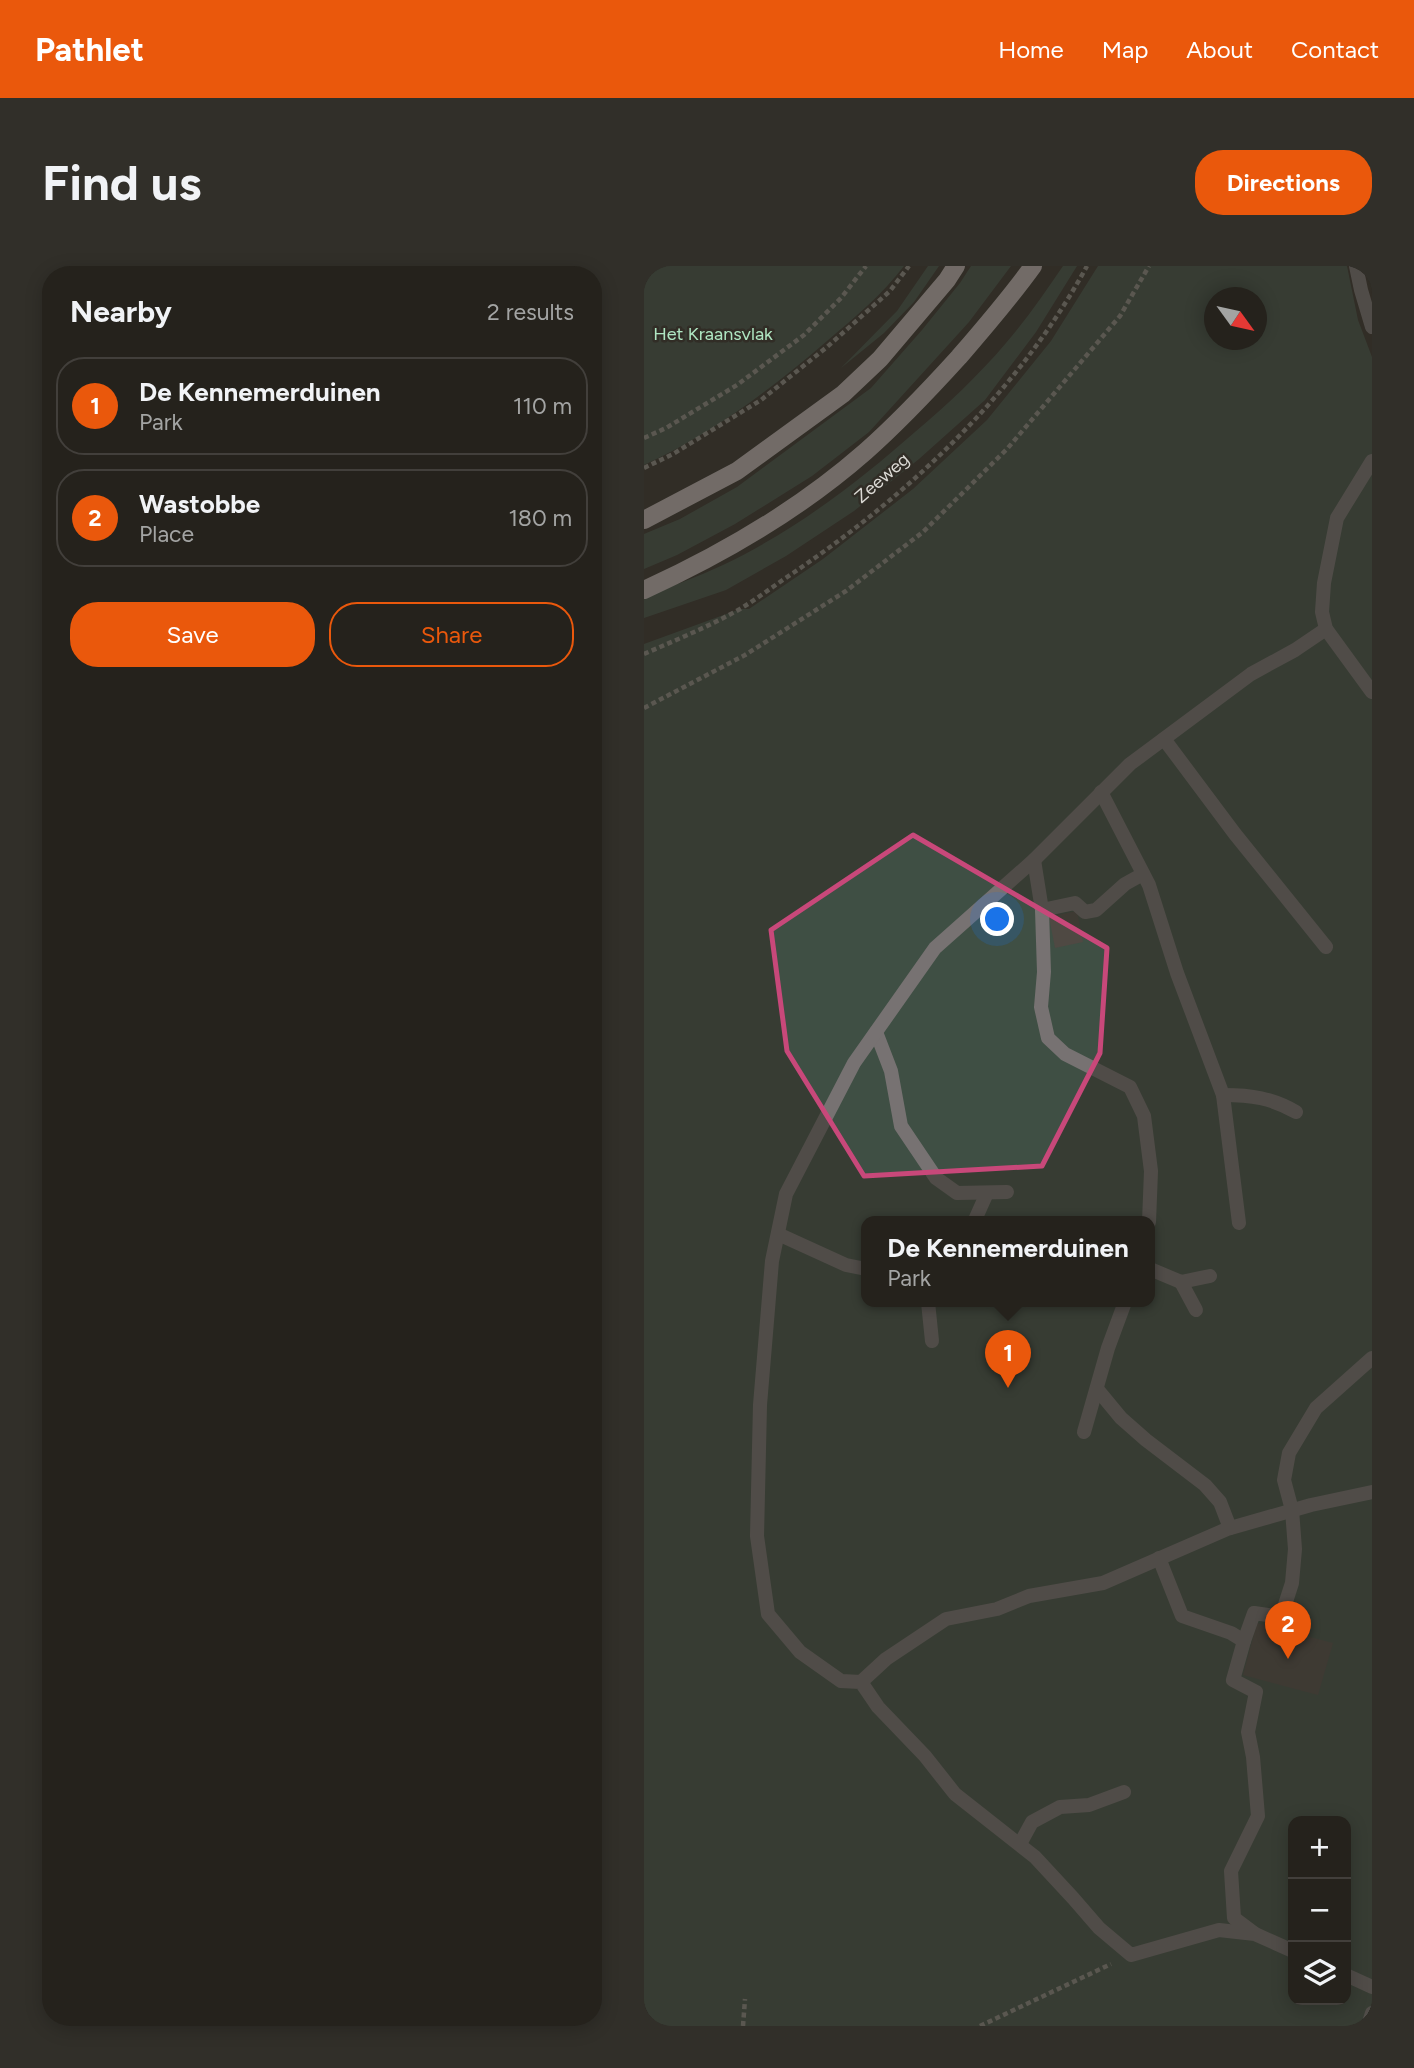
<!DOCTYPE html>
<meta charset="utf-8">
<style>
body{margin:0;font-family:Figtree,sans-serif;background:#312f29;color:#f1f3f6}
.controls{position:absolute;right:21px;bottom:21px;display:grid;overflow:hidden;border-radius:14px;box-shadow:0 4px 18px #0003}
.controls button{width:63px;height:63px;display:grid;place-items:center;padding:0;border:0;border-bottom:2px solid #423f3b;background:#25221c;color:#f1f3f6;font:35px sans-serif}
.compass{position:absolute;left:560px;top:21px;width:63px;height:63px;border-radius:50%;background:#25221c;box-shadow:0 4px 18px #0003;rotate:123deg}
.you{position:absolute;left:354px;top:654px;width:24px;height:24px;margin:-18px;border:5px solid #fff;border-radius:50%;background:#1a73e8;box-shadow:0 0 0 10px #1a73e833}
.badge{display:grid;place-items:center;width:46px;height:46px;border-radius:50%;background:#ea580c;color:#fff;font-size:23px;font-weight:700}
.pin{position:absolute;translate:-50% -58px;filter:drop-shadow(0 2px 4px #0008)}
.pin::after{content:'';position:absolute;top:37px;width:24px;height:21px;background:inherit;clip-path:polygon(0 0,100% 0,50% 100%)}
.popup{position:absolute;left:217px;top:950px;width:294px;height:91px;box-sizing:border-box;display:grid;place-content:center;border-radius:14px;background:#25221c;filter:drop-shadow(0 2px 5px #0005);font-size:23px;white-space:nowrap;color:#a3a4a3}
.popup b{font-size:26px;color:#f1f3f6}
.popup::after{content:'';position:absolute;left:50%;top:100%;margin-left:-14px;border:14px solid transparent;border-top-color:#25221c}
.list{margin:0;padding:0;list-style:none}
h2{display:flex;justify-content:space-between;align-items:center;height:91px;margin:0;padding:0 28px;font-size:30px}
h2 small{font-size:23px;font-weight:400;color:#a3a4a3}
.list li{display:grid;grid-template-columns:46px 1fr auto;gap:21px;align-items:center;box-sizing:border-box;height:98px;margin:0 14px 14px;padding:0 14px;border:2px solid #423f3b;border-radius:28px}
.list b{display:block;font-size:26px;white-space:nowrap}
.list p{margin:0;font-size:23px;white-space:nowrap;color:#a3a4a3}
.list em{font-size:23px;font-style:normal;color:#a3a4a3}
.actions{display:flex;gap:14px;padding:21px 28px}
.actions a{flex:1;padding:16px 0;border:2px solid #ea580c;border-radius:28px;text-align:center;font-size:24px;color:#ea580c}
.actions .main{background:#ea580c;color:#fff}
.icon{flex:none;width:38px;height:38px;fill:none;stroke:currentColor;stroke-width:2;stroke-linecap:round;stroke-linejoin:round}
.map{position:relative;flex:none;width:728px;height:1760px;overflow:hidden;border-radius:28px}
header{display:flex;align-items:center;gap:42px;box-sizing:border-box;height:98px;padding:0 35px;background:#ea580c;color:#fff}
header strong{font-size:33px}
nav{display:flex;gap:38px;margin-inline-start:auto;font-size:24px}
.intro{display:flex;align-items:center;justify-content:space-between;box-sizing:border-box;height:168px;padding:0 42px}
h1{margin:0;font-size:49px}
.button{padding:18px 32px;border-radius:28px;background:#ea580c;color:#fff;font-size:24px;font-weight:700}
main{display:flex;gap:42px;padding:0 42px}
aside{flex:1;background:#25221c;border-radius:28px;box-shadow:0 4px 18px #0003}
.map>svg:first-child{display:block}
.green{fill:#3f4f44;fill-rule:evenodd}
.building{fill:#4f4943}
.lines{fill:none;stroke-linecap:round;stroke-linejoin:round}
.path{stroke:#8d8a84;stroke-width:4.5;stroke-dasharray:5 3.5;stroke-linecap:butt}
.lane{stroke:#777272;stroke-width:14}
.primary{stroke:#c1b7b7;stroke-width:18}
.marked{fill:none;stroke:#c8487a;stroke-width:5;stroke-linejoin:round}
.labels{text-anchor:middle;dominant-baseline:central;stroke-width:5;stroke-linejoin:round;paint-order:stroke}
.park-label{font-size:18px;fill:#afe6c2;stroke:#312d26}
.street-label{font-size:18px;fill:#dcdad5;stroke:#312d26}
</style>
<header>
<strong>Pathlet</strong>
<nav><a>Home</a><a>Map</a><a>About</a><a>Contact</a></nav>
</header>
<div class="intro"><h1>Find us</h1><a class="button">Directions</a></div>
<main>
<aside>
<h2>Nearby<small>2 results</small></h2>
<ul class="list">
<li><span class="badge">1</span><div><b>De Kennemerduinen</b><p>Park</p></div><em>110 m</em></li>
<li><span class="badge">2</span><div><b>Wastobbe</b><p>Place</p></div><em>180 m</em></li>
</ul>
<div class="actions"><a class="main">Save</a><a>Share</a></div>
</aside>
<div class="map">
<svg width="728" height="1760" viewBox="0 0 728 1760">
<rect width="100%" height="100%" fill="#312d26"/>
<!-- green -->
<g class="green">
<path d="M 0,0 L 260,0 C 238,29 210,52 183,75 C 126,124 68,168 0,199 Z"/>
<polygon points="284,0 295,0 270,36 240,67 197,102 253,45"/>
<polygon points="327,0 367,0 325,56 225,166 168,210 91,258 33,289 0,303 0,268 36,253 93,221 227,122 278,64 316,17"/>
<path d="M 419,0 L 433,0 L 392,66 L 341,134 L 275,193 L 210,245 L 142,290 L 82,324 L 0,352 L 0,331 C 26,321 53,311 79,299 C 150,265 212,218 271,166 C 303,139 335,109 362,77 C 383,53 401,26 419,0 Z"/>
<path d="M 454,0 L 703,0 L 714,54 L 728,91 L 728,1760 L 0,1760 L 0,378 L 96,343 L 105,343 L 179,293 L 269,223 L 343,154 L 407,75 ZM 570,32 L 612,32 L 612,74 L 570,74 ZM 222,956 L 506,956 L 506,1036 L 222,1036 ZM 649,1555 L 702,1555 L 702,1734 L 649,1734 Z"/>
</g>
<!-- building -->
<g class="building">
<polygon points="433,645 439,676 411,682 405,651"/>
<polygon points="613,1357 689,1377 674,1429 599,1409"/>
</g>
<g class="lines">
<!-- path -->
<g class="path">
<polyline points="0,172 22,162 93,119 160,69 197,32 222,0"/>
<polyline points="0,202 29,188 117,134 183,81 246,25 265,0"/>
<path d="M 0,388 C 32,374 66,360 96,343 C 114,332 131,319 149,307 C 266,228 375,125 443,0"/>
<polyline points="0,442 101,389 202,325 279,266 363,183 476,50 505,0"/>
<polyline points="99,1760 101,1733"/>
<polyline points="336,1760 467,1698"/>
</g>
<!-- lane -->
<g class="lane">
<polyline points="712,0 717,24 728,61"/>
<polyline points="728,195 693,252 680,317 678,346 682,363 728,426"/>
<polyline points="520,473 591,568 682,681"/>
<polyline points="457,526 505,619 533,707 579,829 595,957"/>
<polyline points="390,594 398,644 400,706 397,741 404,772 421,788 486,821 500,850 507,905 505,956"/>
<polyline points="398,644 431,637 441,646 452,644 481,618 499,608"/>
<polyline points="232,766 247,805 257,860 292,912 313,927 363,926"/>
<path d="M 579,829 C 607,829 628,832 652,846"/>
<polyline points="330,956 343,927"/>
<polyline points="134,968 202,999 222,1003"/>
<polyline points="506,1003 537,1016 566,1010"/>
<polyline points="537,1016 552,1044"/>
<polyline points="284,1036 288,1075"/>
<polyline points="453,1123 477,1152 502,1174 561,1219 576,1236 586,1262"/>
<polyline points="440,1166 464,1082 481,1036"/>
<polyline points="515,1292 538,1350 587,1367 600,1375 589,1414 612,1426 604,1466 609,1491 614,1550 587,1605 590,1652 610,1667"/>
<polyline points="600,1375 610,1347 637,1351 648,1317 651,1283 648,1244 640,1214 645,1187 672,1142 728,1092"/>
<polyline points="217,1416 242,1393 302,1353 353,1343 385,1330 459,1317 583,1263 667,1239 728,1226"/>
<polyline points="376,1578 388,1556 416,1541 445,1539 480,1526"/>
<polyline points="649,1685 611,1668 575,1664 487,1689 455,1662 429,1632 391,1591 311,1528 281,1490 234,1441 217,1416 197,1415 156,1386 124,1348 113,1270 116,1139 128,995 142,928 210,797 291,682 390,594 486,498 607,408 651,384 682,363"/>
<polyline points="702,1709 728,1721"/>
<polyline points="724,1760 728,1747"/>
</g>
<!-- primary -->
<g class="primary">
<polyline points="0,254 93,205 199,128 236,93 303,14 312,0"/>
<path d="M 0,324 C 79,288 156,243 221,186 C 255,156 285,124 315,91 C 341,61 366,32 389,0"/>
</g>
</g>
<!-- marked area -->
<path d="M0 0H728V1760H0ZM 269,569 L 463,682 L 456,787 L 398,900 L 220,910 L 143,785 L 127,664 Z" fill="#312d26" fill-opacity=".55" fill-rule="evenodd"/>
<path class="marked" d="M 269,569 L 463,682 L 456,787 L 398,900 L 220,910 L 143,785 L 127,664 Z"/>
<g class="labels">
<!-- park labels -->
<g class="park-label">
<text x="69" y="68">Het Kraansvlak</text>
</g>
<!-- street labels -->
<g class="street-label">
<text transform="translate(238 212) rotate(-41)">Zeeweg</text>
</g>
</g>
</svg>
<div class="controls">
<button>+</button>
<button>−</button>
<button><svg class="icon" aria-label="layers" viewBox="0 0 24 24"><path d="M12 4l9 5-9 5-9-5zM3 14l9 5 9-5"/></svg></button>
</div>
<svg class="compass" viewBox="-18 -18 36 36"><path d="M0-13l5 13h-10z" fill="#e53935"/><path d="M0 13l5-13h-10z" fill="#a3a4a3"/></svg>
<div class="you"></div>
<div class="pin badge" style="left:364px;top:1122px">1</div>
<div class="popup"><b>De Kennemerduinen</b>Park</div>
<div class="pin badge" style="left:644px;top:1393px">2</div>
</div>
</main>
